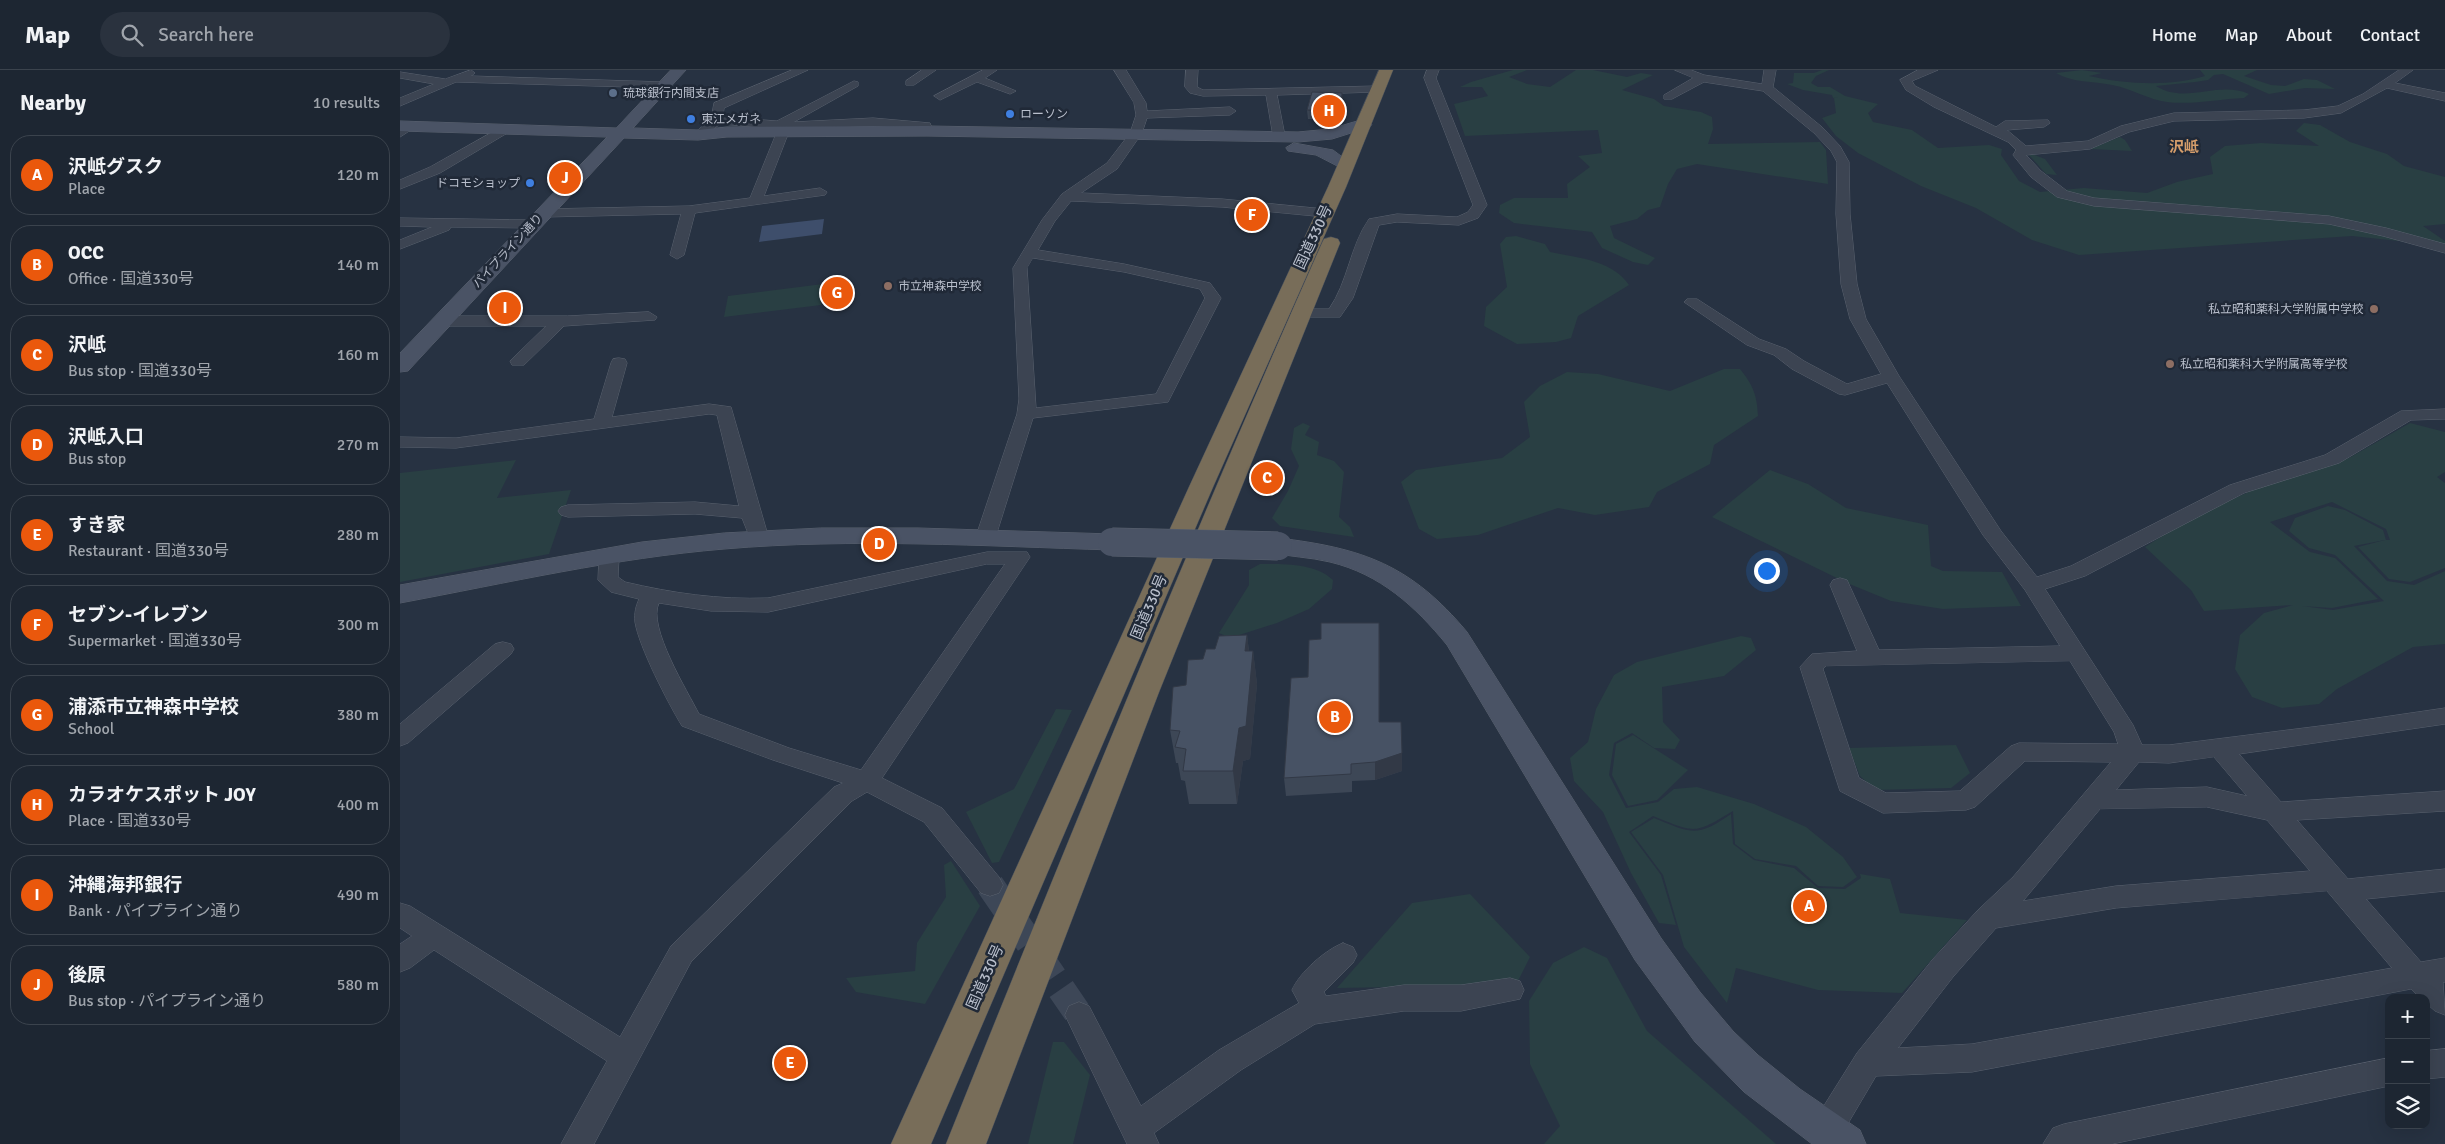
<!DOCTYPE html>
<meta charset="utf-8">
<style>
body{margin:0;font-family:Signika,"Noto Sans JP",sans-serif;background:#2a323e;color:#f1f3f6}
.controls{position:absolute;right:15px;bottom:15px;display:grid;overflow:hidden;border-radius:10px;box-shadow:0 5px 20px #0002}
.controls button{width:45px;height:45px;display:grid;place-items:center;padding:0;border:0;border-bottom:1px solid #3b434d;background:#1d2632;color:#f1f3f6;font:25px sans-serif}
.you{position:absolute;left:1366px;top:500px;width:18px;height:18px;margin:-12px;border:4px solid #fff;border-radius:50%;background:#1a73e8;box-shadow:0 0 0 8px #1a73e833}
.badge{display:grid;place-items:center;width:32px;height:32px;border-radius:50%;background:#ea580c;color:#fff;font-size:16px;font-weight:700}
.pin{position:absolute;translate:-50% -50%;border:2px solid #fff;box-shadow:0 1px 5px #0006}
.list{margin:0;padding:0;list-style:none}
h2{display:flex;justify-content:space-between;align-items:center;height:65px;margin:0;padding:0 20px;font-size:21px}
h2 small{font-size:16px;font-weight:400;color:#a0a5ac}
.list li{display:grid;grid-template-columns:32px 1fr auto;gap:15px;align-items:center;box-sizing:border-box;height:80px;margin:0 10px 10px;padding:0 10px;border:1px solid #3b434d;border-radius:20px}
.list b{display:block;font-size:19px;white-space:nowrap}
.list p{margin:0;font-size:16px;white-space:nowrap;color:#a0a5ac}
.list em{font-size:16px;font-style:normal;color:#a0a5ac}
.icon{flex:none;width:28px;height:28px;fill:none;stroke:currentColor;stroke-width:2;stroke-linecap:round;stroke-linejoin:round}
.map{position:relative;flex:none;width:2045px;height:1074px;overflow:hidden}
header{display:flex;align-items:center;gap:30px;box-sizing:border-box;height:70px;padding:0 25px;background:#1d2632;border-bottom:1px solid #3b434d}
header strong{font-size:24px}
nav{display:flex;gap:28px;margin-inline-start:auto;font-size:18px}
.search{width:350px;height:45px;background:#2a323e;display:flex;align-items:center;gap:12px;box-sizing:border-box;padding:0 18px;border-radius:28px;color:#a0a5ac;font-size:19px}
main{display:flex}
aside{flex:1;background:#1d2632}
.map>svg:first-child{display:block}
.green{fill:#293f43;fill-rule:evenodd}
.water{fill:#3e4e6b}
.lines{fill:none;stroke-linecap:round;stroke-linejoin:round}
.street-tunnel{stroke:#3d4757;stroke-width:28;stroke-dasharray:28 14;stroke-linecap:butt}
.street-casing{stroke:#5a626f;stroke-width:1}
.secondary-casing{stroke:#5a626f;stroke-width:1}
.highway-casing{stroke:#464f5c;stroke-width:1}
.street{fill:#3c4452;fill-rule:evenodd}
.secondary{fill:#4a5365;fill-rule:evenodd}
.highway{fill:#786d59;fill-rule:evenodd}
.secondary-bridge-casing{stroke:#5a626f;stroke-width:29;stroke-linecap:butt}
.secondary-bridge{stroke:#4a5365;stroke-width:28}
.wall{fill:#3d4756}
.shaded-wall{fill:#323946}
.building{fill:#475264;stroke:#323946}
.service-dot{fill:#5c6f8a;stroke:#202937;stroke-width:2}
.shop-dot{fill:#3f7fe0;stroke:#202937;stroke-width:2}
.education-dot{fill:#8d6e63;stroke:#202937;stroke-width:2}
.labels{text-anchor:middle;dominant-baseline:central;stroke-width:5;stroke-linejoin:round;paint-order:stroke}
.far-poi-label{font-size:12px;fill:#b9bfcc;stroke:#202937;text-anchor:start}
.far-street-label{font-size:12px;fill:#b9bfcc;stroke:#202937}
.far-quarter-label{font-size:15px;font-weight:bold;fill:#d49d6b;stroke:#202937}
.street-label{font-size:15px;fill:#b9bfcc;stroke:#202937}
</style>
<header>
<strong>Map</strong>
<div class="search"><svg class="icon" aria-label="search" viewBox="0 0 24 24"><circle cx="10" cy="10" r="6"/><path d="M15 15l6 6"/></svg>Search here</div>
<nav><a>Home</a><a>Map</a><a>About</a><a>Contact</a></nav>
</header>
<main>
<aside>
<h2>Nearby<small>10 results</small></h2>
<ul class="list">
<li><span class="badge">A</span><div><b>沢岻グスク</b><p>Place</p></div><em>120 m</em></li>
<li><span class="badge">B</span><div><b>OCC</b><p>Office · 国道330号</p></div><em>140 m</em></li>
<li><span class="badge">C</span><div><b>沢岻</b><p>Bus stop · 国道330号</p></div><em>160 m</em></li>
<li><span class="badge">D</span><div><b>沢岻入口</b><p>Bus stop</p></div><em>270 m</em></li>
<li><span class="badge">E</span><div><b>すき家</b><p>Restaurant · 国道330号</p></div><em>280 m</em></li>
<li><span class="badge">F</span><div><b>セブン-イレブン</b><p>Supermarket · 国道330号</p></div><em>300 m</em></li>
<li><span class="badge">G</span><div><b>浦添市立神森中学校</b><p>School</p></div><em>380 m</em></li>
<li><span class="badge">H</span><div><b>カラオケスポット JOY</b><p>Place · 国道330号</p></div><em>400 m</em></li>
<li><span class="badge">I</span><div><b>沖縄海邦銀行</b><p>Bank · パイプライン通り</p></div><em>490 m</em></li>
<li><span class="badge">J</span><div><b>後原</b><p>Bus stop · パイプライン通り</p></div><em>580 m</em></li>
</ul>
</aside>
<div class="map">
<svg width="2045" height="1074" viewBox="0 0 2045 1074">
<rect width="100%" height="100%" fill="#273242"/>
<!-- green -->
<g class="green">
<polygon points="1113,0 1127,0 1109,7 1127,14 1150,17 1176,0 1193,0 1227,7 1241,3 1253,5 1222,20 1254,29 1264,36 1301,42 1312,47 1313,59 1308,74 1420,72 1426,80 1428,114 1297,94 1277,99 1268,114 1260,137 1248,140 1237,149 1210,156 1214,168 1255,188 1248,195 1233,192 1202,178 1192,162 1114,153 1099,143 1100,135 1114,128 1168,128 1167,114 1190,97 1178,86 1202,83 1198,60 1065,66 1054,34 1088,26 1082,17 1060,17 1071,12"/>
<polygon points="1422,0 1429,0 1416,6 1411,13 1418,17 1430,17 1445,26 1478,34 1468,43 1473,52 1512,60 1538,78 1589,75 1602,79 1601,85 1619,111 1640,122 1684,118 1747,123 1777,112 1813,104 1810,87 1825,76 1861,73 1919,76 1896,61 1904,53 1920,55 1950,72 1987,84 2004,96 2045,107 2045,154 2023,156 2045,171 2045,176 1952,166 1679,185 1632,170 1576,138 1521,116 1458,83 1436,66 1422,48 1436,43 1434,28 1439,27 1433,28 1432,25 1403,20 1387,14 1393,13 1394,3 1414,3"/>
<path d="M 1682,0 L 1702,3 L 1689,6 C 1725,14 1769,17 1805,6 L 1800,0 L 1857,0 L 1844,6 L 1871,15 L 1885,16 L 1904,9 L 1917,10 L 1935,19 L 1905,18 L 1869,24 L 1823,4 L 1814,5 L 1808,10 L 1795,12 L 1756,16 C 1786,35 1818,10 1849,24 L 1844,28 C 1819,29 1792,35 1767,32 C 1749,30 1731,18 1712,15 C 1693,11 1673,13 1656,3 Z"/>
<polygon points="1720,67 1725,70 1732,81 1690,79"/>
<polygon points="1632,84 1645,89 1657,105 1646,104 1629,85"/>
<path d="M 1116,166 L 1145,174 L 1150,182 C 1178,188 1212,190 1229,215 L 1178,246 L 1171,268 L 1156,272 L 1117,274 L 1084,256 L 1086,237 L 1107,217 L 1100,174 L 1106,167 Z"/>
<polygon points="423,214 421,235 324,247 328,226"/>
<path d="M 1324,299 L 1340,299 C 1353,315 1357,325 1358,346 L 1314,375 L 1310,394 L 1257,422 L 1249,437 L 1195,445 L 1158,438 L 1078,465 L 1037,469 L 1019,459 L 1001,412 L 1016,400 L 1102,388 L 1130,367 L 1124,332 L 1140,316 L 1167,302 L 1198,304 L 1270,321 Z"/>
<polygon points="903,353 910,356 905,365 919,372 917,385 934,391 944,402 939,447 950,457 954,467 880,456 872,448 888,421 899,396 891,379 894,358"/>
<path d="M 2010,353 L 2045,362 L 2045,402 L 2037,407 L 2045,413 L 2045,498 L 2010,512 L 1989,509 L 1958,477 L 1985,470 L 1954,476 L 1987,511 L 2014,515 L 2045,501 L 2045,574 L 2013,577 L 1937,619 L 1919,634 L 1882,638 L 1852,627 L 1835,599 L 1840,565 L 1864,543 L 1893,535 L 1804,541 L 1791,520 L 1745,477 L 1792,447 L 1869,413 L 1949,388 ZM 1932,432 L 1986,459 L 1990,470 L 1986,470 L 1983,460 L 1945,440 L 1928,436 L 1895,448 L 1889,461 L 1909,478 L 1935,485 L 1984,531 L 1933,540 L 1902,536 L 1932,538 L 1978,529 L 1935,488 L 1910,482 L 1870,452 Z"/>
<polygon points="116,390 97,428 171,420 149,484 0,512 0,403"/>
<polygon points="1370,400 1408,414 1446,438 1528,455 1531,496 1543,501 1602,502 1621,536 1543,539 1491,531 1447,513 1312,447"/>
<path d="M 860,494 C 884,494 915,493 933,510 L 932,519 L 909,539 L 877,553 L 830,568 L 819,563 L 849,515 L 849,500 Z"/>
<path d="M 1341,566 L 1351,568 L 1356,580 L 1324,606 L 1262,617 L 1263,652 L 1280,670 L 1275,679 L 1254,678 L 1232,663 L 1214,673 L 1209,705 L 1226,738 L 1258,732 L 1274,719 L 1297,717 L 1354,734 L 1406,757 L 1443,787 L 1457,807 L 1443,817 L 1418,816 L 1396,796 L 1355,789 L 1335,774 L 1333,741 C 1293,765 1296,763 1253,746 L 1229,762 L 1261,805 L 1276,855 L 1259,853 L 1231,803 L 1203,742 L 1174,711 L 1170,688 L 1188,672 L 1196,639 L 1214,605 L 1237,592 Z"/>
<polygon points="656,639 672,640 599,792 592,793 566,742 614,719"/>
<polygon points="1233,665 1288,700 1257,730 1228,736 1212,705 1216,674"/>
<polygon points="1556,675 1570,703 1551,718 1475,720 1460,706 1449,678"/>
<path d="M 1331,744 L 1333,774 L 1354,790 L 1394,798 L 1418,818 L 1445,819 L 1461,808 L 1460,804 L 1490,809 L 1500,843 L 1567,850 L 1502,923 L 1418,920 L 1336,898 L 1327,933 L 1284,877 L 1263,805 L 1231,762 L 1254,748 C 1291,763 1297,768 1331,744 Z"/>
<polygon points="551,791 580,836 525,934 456,922 446,908 515,901 517,873 546,827 544,795"/>
<polygon points="1070,824 1130,887 1116,915 937,918 1012,833"/>
<polygon points="1184,877 1207,888 1247,961 1376,1074 1144,1074 1160,1056 1130,994 1129,931 1153,893"/>
<polygon points="653,972 664,972 690,1005 673,1074 628,1074"/>
</g>
<!-- water -->
<polygon class="water" points="424,149 422,164 359,172 362,156"/>
<g class="lines">
<!-- street-tunnel -->
<polyline class="street-tunnel" points="590,815 679,945"/>
<!-- street casing -->
<g class="street-casing">
<g id="street">
<polygon points="71,0 75,3 71,6 265,12 271,15 265,18 56,12 0,36 0,28 34,14 0,8 0,2 45,9"/>
<polygon points="392,0 408,0 324,38 323,47 377,51 454,11 458,12 458,16 394,52 473,48 530,53 533,61 527,65 523,64 520,59 473,56 390,59 364,126 420,118 427,122 425,125 295,143 284,185 277,189 270,185 281,144 144,147 137,143 144,139 289,136 350,128 378,59 320,54 302,68 294,68 292,65 311,49 314,33"/>
<polygon points="522,0 536,0 514,15 506,15 506,11"/>
<polygon points="583,0 597,0 585,8 616,21 610,24 577,12 544,28 540,30 534,26"/>
<path d="M 714,0 L 726,0 L 746,33 L 747,41 L 830,37 L 836,41 L 830,45 L 747,48 L 742,63 L 717,99 L 681,123 L 822,129 L 925,139 L 932,143 L 925,147 L 822,137 L 671,131 L 655,151 L 638,180 L 724,194 L 810,213 L 821,228 L 768,332 L 633,348 L 595,469 L 592,473 L 585,475 L 578,473 L 575,469 L 617,344 L 619,329 L 613,198 L 642,150 L 662,124 L 707,93 L 730,63 L 736,45 L 734,33 ZM 633,188 L 724,202 L 800,219 L 805,228 L 756,324 L 636,338 L 627,198 Z"/>
<polygon points="786,0 798,0 797,17 803,20 977,16 983,19 977,22 877,25 885,66 879,70 873,66 866,25 803,26 790,23 785,17"/>
<path d="M 1027,0 L 1039,0 L 1036,8 L 1087,135 L 1078,148 L 1059,155 L 997,152 L 979,155 L 953,228 L 940,247 L 894,247 L 892,244 L 900,239 L 929,239 C 948,212 950,176 969,149 L 997,144 L 1057,147 L 1068,142 L 1073,135 L 1024,8 Z"/>
<path d="M 1275,0 L 1291,0 L 1304,5 L 1362,14 L 1364,0 L 1376,0 L 1373,17 L 1422,57 L 1440,76 L 1449,92 L 1450,144 L 1457,214 L 1466,249 L 1499,306 L 1601,461 L 1637,507 L 1671,496 L 1830,415 L 1925,385 L 2001,341 L 2045,339 L 2045,349 L 2011,350 L 1939,393 L 1844,423 L 1685,506 L 1645,519 L 1733,655 L 1742,675 L 1769,675 L 1936,654 L 2045,638 L 2045,654 L 1839,684 L 1881,732 L 2045,721 L 2045,741 L 1897,750 L 1948,809 L 2045,799 L 2045,821 L 1966,829 L 2021,892 L 2045,888 L 2045,912 L 2043,912 L 2045,945 L 2035,941 L 2026,933 L 2026,928 L 2020,928 L 2011,919 L 1572,1002 L 1476,1006 L 1437,1072 L 1431,1074 L 1415,1072 L 1410,1061 L 1415,1050 L 1457,983 L 1533,889 L 1578,840 L 1613,807 L 1711,692 L 1625,691 L 1575,737 L 1566,740 L 1483,743 L 1440,721 L 1400,597 L 1412,584 L 1457,581 L 1430,515 L 1433,510 L 1440,508 L 1447,510 L 1479,580 L 1660,576 L 1625,520 L 1583,465 L 1487,313 L 1445,325 L 1439,324 L 1392,299 L 1374,285 L 1347,275 L 1284,232 L 1287,229 L 1297,229 L 1359,269 L 1386,279 L 1404,291 L 1447,314 L 1481,304 L 1450,249 L 1441,214 L 1436,144 L 1437,92 L 1431,81 L 1414,63 L 1363,21 L 1304,12 L 1272,29 L 1264,29 L 1264,25 L 1293,8 ZM 1670,591 L 1714,662 L 1718,674 L 1619,673 L 1611,676 L 1560,721 L 1486,723 L 1459,708 L 1423,599 L 1426,596 ZM 1814,687 L 1847,726 L 1807,717 L 1716,720 L 1739,692 L 1769,693 ZM 1807,737 L 1867,750 L 1910,801 L 1716,816 L 1623,831 L 1700,739 ZM 1927,821 L 1992,898 L 1572,974 L 1498,978 L 1553,907 L 1596,858 L 1716,838 Z"/>
<polygon points="1518,0 1538,0 1512,11 1515,16 1596,57 1605,51 1648,50 1650,53 1644,57 1607,60 1626,76 1688,71 1721,56 1774,43 1904,40 1938,36 1963,24 1999,0 2013,0 1995,13 2045,23 2045,31 1987,18 1941,43 1904,48 1774,51 1729,62 1690,79 1626,85 1641,101 1667,121 1694,128 1929,146 1986,158 2045,174 2045,183 1983,166 1929,154 1694,136 1657,127 1631,107 1613,85 1616,80 1608,72 1534,37 1506,20 1500,10"/>
<polygon points="11,52 15,53 17,56 0,67 0,58"/>
<polygon points="105,55 109,56 111,59 109,62 40,103 0,119 0,110 30,97"/>
<polygon points="0,148 134,150 141,154 134,158 51,157 49,160 0,179 0,170 32,157 0,156"/>
<polygon points="249,242 257,247 255,250 164,256 124,295 112,295 110,291 146,256 42,256 34,251 42,246 167,246"/>
<polygon points="219,288 225,289 227,293 212,347 309,334 331,337 369,469 366,473 359,475 352,473 342,448 295,444 168,447 161,445 158,441 161,437 168,435 295,432 339,436 317,345 309,344 56,378 0,377 0,367 56,368 194,349 211,293 213,289"/>
<path d="M 209,481 L 216,482 L 219,487 L 218,507 L 225,512 C 272,523 319,530 368,528 L 587,482 L 627,482 L 630,487 L 482,708 L 542,738 L 599,807 L 603,815 L 599,823 L 590,826 L 581,823 L 524,752 L 467,722 L 452,731 L 291,892 L 194,1074 L 161,1074 L 207,991 L 34,880 L 10,898 L 0,902 L 0,874 L 12,866 L 0,858 L 0,833 L 10,836 L 220,967 L 271,876 L 434,717 L 443,713 L 373,690 L 282,656 C 268,633 239,577 235,552 C 234,543 236,536 239,529 L 211,522 L 198,510 L 199,487 L 202,482 ZM 587,494 L 605,494 L 461,700 L 389,678 L 299,644 C 288,622 247,556 259,533 L 311,541 L 368,542 Z"/>
<polygon points="103,572 111,574 114,579 111,584 8,673 0,676 0,654 95,574"/>
<path d="M 943,873 L 953,877 L 957,885 L 953,893 L 924,922 L 926,926 L 1004,915 L 1061,915 L 1110,908 L 1120,911 L 1124,920 L 1120,929 L 1061,941 L 1004,941 L 915,954 L 841,1000 L 754,1063 L 759,1074 L 727,1074 L 665,945 L 669,936 L 679,932 L 689,936 L 741,1036 L 819,980 L 899,933 L 892,920 C 900,902 925,880 943,873 Z"/>
<polygon points="2045,979 2045,1007 2026,1009 2026,981"/>
<polygon points="1989,988 1989,1016 1712,1074 1643,1074 1653,1058 1664,1054"/>
</g>
</g>
<!-- secondary casing -->
<g class="secondary-casing">
<g id="secondary">
<polygon points="271,0 286,0 233,58 298,60 327,57 527,56 898,62 930,59 964,49 972,54 970,57 932,69 898,72 527,66 327,67 298,70 224,68 8,301 0,302 0,283 207,67 0,61 0,51 216,58"/>
<polygon points="894,73 933,80 953,95 951,99 945,100 916,85 888,81 886,78"/>
<path d="M 421,458 L 518,458 L 712,464 L 721,466 L 725,472 L 721,478 L 712,480 C 583,476 453,468 324,479 C 215,488 107,513 0,533 L 0,515 L 242,472 L 324,463 Z"/>
<path d="M 878,468 C 963,478 1011,495 1067,562 L 1261,868 L 1300,922 L 1333,961 L 1358,985 L 1400,1019 L 1460,1060 L 1466,1074 L 1412,1074 L 1344,1022 L 1295,972 L 1235,890 L 1047,575 C 1015,536 980,504 930,492 C 910,487 889,487 869,482 L 865,476 L 869,470 Z"/>
</g>
</g>
<!-- highway casing -->
<g class="highway-casing">
<g id="highway">
<polygon points="979,0 993,0 946,117 813,417 531,1074 491,1074 789,417 928,117"/>
<path d="M 931,167 L 938,169 L 940,173 L 759,622 L 586,1074 L 546,1074 C 667,772 790,471 922,173 L 924,169 Z"/>
</g>
</g>
<!-- street -->
<use href="#street" class="street"/>
<!-- secondary -->
<use href="#secondary" class="secondary"/>
<!-- highway -->
<use href="#highway" class="highway"/>
<!-- secondary-bridge casing -->
<g class="secondary-bridge-casing">
<polyline id="secondary-bridge" points="712,472 878,476"/>
</g>
<!-- secondary-bridge -->
<use href="#secondary-bridge" class="secondary-bridge"/>
</g>
<!-- wall -->
<g class="wall">
<polygon points="943,31 941,50 908,49 907,40"/>
<polygon points="847,565 849,581 853,581 857,614 850,689 843,691 837,734 789,734 785,711 781,710 778,693 776,693 770,660 786,615 815,579"/>
<polygon points="980,571 979,652 1002,701 975,710 952,711 952,722 886,726 884,708"/>
</g>
<!-- shaded-wall -->
<g class="shaded-wall">
<polygon points="942,23 943,31 941,50 941,41"/>
<polygon points="979,553 980,571 979,670"/>
<polygon points="847,565 851,598 845,581"/>
<polygon points="853,581 857,614 850,689 843,691 837,734 833,701 839,658"/>
<polygon points="1002,683 1002,701 975,710 975,692"/>
</g>
<!-- building -->
<g class="building">
<polygon points="912,22 942,23 941,41 907,40"/>
<polygon points="921,553 979,553 979,652 1001,652 1002,683 975,692 951,694 951,704 884,708 891,608 908,607 909,570 921,569"/>
<polygon points="847,565 845,581 853,581 846,656 839,658 833,701 783,701 786,679 775,677 780,661 770,660 773,617 786,615 788,590 803,589 806,579 815,579 819,566"/>
</g>
<!-- markers -->
<circle class="service-dot" cx="213" cy="23" r="5"/>
<g class="shop-dot">
<circle cx="610" cy="44" r="5"/>
<circle cx="291" cy="49" r="5"/>
<circle cx="130" cy="113" r="5"/>
</g>
<g class="education-dot">
<circle cx="488" cy="216" r="5"/>
<circle cx="1974" cy="239" r="5"/>
<circle cx="1770" cy="294" r="5"/>
</g>
<g class="labels">
<!-- far-poi labels -->
<g class="far-poi-label">
<text x="223" y="23">琉球銀行内間支店</text>
<text x="620" y="44">ローソン</text>
<text x="301" y="49">東江メガネ</text>
<text x="120" y="113" text-anchor="end">ドコモショップ</text>
<text x="498" y="216">市立神森中学校</text>
<text x="1964" y="239" text-anchor="end">私立昭和薬科大学附属中学校</text>
<text x="1780" y="294">私立昭和薬科大学附属高等学校</text>
</g>
<!-- far-street labels -->
<g class="far-street-label">
<text transform="translate(108 181) rotate(-47)">パイプライン通り</text>
</g>
<!-- far-quarter labels -->
<g class="far-quarter-label">
<text x="1784" y="77">沢岻</text>
</g>
<!-- street labels -->
<g class="street-label">
<text transform="translate(913 167) rotate(-65)">国道330号</text>
<text transform="translate(749 537) rotate(-67)">国道330号</text>
<text transform="translate(585 907) rotate(-66)">国道330号</text>
</g>
</g>
</svg>
<div class="controls">
<button>+</button>
<button>−</button>
<button><svg class="icon" aria-label="layers" viewBox="0 0 24 24"><path d="M12 4l9 5-9 5-9-5zM3 14l9 5 9-5"/></svg></button>
</div>
<div class="you"></div>
<div class="pin badge" style="left:1409px;top:836px">A</div>
<div class="pin badge" style="left:935px;top:647px">B</div>
<div class="pin badge" style="left:867px;top:408px">C</div>
<div class="pin badge" style="left:479px;top:474px">D</div>
<div class="pin badge" style="left:390px;top:993px">E</div>
<div class="pin badge" style="left:852px;top:145px">F</div>
<div class="pin badge" style="left:437px;top:223px">G</div>
<div class="pin badge" style="left:929px;top:41px">H</div>
<div class="pin badge" style="left:105px;top:238px">I</div>
<div class="pin badge" style="left:165px;top:108px">J</div>
</div>
</main>
